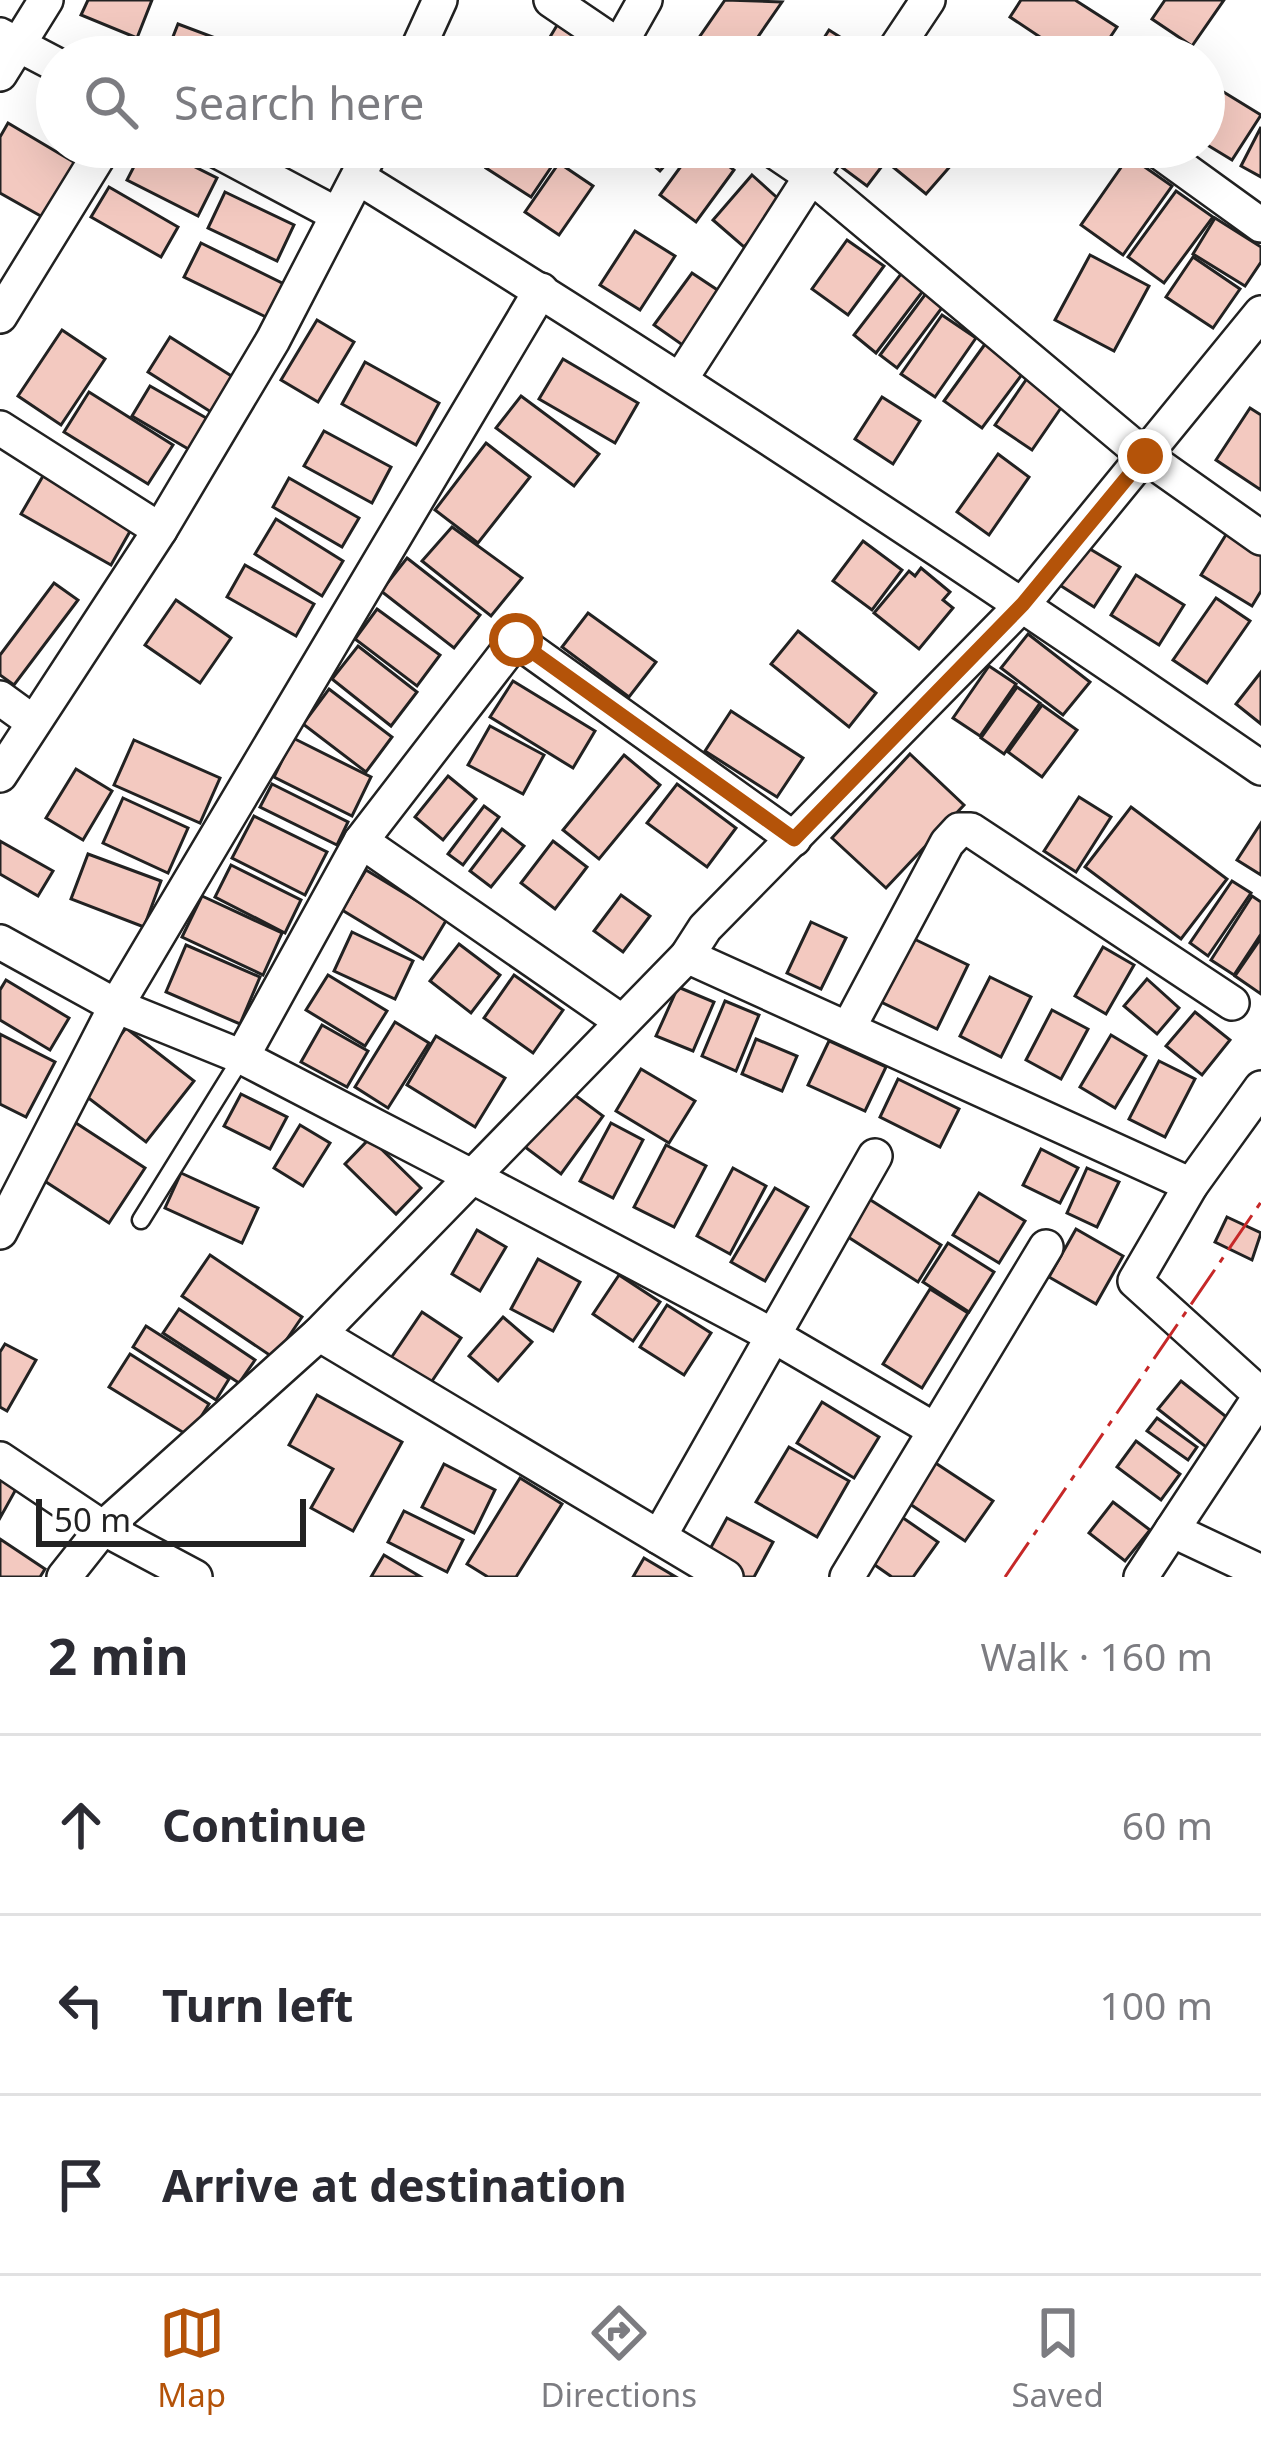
<!DOCTYPE html>
<meta charset="utf-8">
<style>
body{margin:0;font-family:"Noto Sans",sans-serif;background:#f7f7f7;color:#2b2b33}
.scale{position:absolute;left:36px;bottom:30px;width:270px;box-sizing:border-box;padding-left:12px;border:6px solid #222;border-top:0;font-size:33px;line-height:42px;white-space:nowrap;color:#222;-webkit-text-stroke:9px #fff;paint-order:stroke}
.stop{position:absolute;width:36px;height:36px;margin:-27px;border:9px solid #b45309;border-radius:50%;background:#fff}
.stop.end{background:#b45309;border-color:#fff;box-shadow:0 3px 12px #0008}
.list{margin:0;padding:0;list-style:none}
h2{display:flex;justify-content:space-between;align-items:center;height:156px;margin:0;padding:0 48px;font-size:51px}
h2 small{font-size:39px;font-weight:400;color:#7c7c81}
.list li{display:grid;grid-template-columns:78px 1fr auto;gap:36px;align-items:center;box-sizing:border-box;height:180px;padding:0 48px;border-top:3px solid #e1e1e2}
.list b{display:block;font-size:45px;white-space:nowrap}
.list em{font-size:39px;font-style:normal;color:#7c7c81}
.icon{flex:none;width:66px;height:66px;fill:none;stroke:currentColor;stroke-width:2;stroke-linecap:round;stroke-linejoin:round}
.map{position:relative;flex:none;width:1261px;height:1577px;overflow:hidden}
.search{position:absolute;background:#fff;box-shadow:0 12px 48px #0002;left:36px;right:36px;top:36px;height:132px;display:flex;align-items:center;gap:30px;box-sizing:border-box;padding:0 42px;border-radius:66px;color:#7c7c81;font-size:45px}
.sheet{height:696px;background:#fff}
nav{display:flex;justify-content:space-around;align-items:center;box-sizing:border-box;height:168px;border-top:3px solid #e1e1e2;background:#fff;font-size:33px;color:#7c7c81}
nav a{display:grid;justify-items:center;gap:6px}
nav .on{color:#b45309}
.map>svg:first-child{display:block}
.building{fill:#f3c9c0;stroke:#222;stroke-width:3}
.lines{fill:none;stroke-linecap:round;stroke-linejoin:round}
.lane-casing{stroke:#222;stroke-width:21}
.street-casing{stroke:#222;stroke-width:38}
.lane{stroke:#fff;stroke-width:16}
.street{stroke:#fff;stroke-width:33}
.power{stroke:#c62828;stroke-width:3;stroke-dasharray:42 9 6 9;stroke-linecap:butt}
.route{stroke:#b45309;stroke-width:15}
</style>
<div class="map">
<svg width="1261" height="1577" viewBox="0 0 1261 1577">
<rect width="100%" height="100%" fill="#fff"/>
<!-- building -->
<g class="building">
<polygon points="88,0 152,0 137,38 81,15"/>
<polygon points="725,0 782,2 744,57 697,57 689,52"/>
<polygon points="1021,0 1075,0 1117,27 1097,57 1070,57 1010,17"/>
<polygon points="1165,0 1224,0 1192,46 1152,19"/>
<polygon points="562,17 601,41 591,57 538,57"/>
<polygon points="178,24 221,40 214,57 165,57"/>
<polygon points="829,30 870,56 870,57 812,57"/>
<polygon points="1204,80 1261,115 1232,160 1204,143"/>
<polygon points="8,123 77,164 46,219 0,193 0,137"/>
<polygon points="1261,127 1261,177 1241,166"/>
<polygon points="144,147 155,147 217,178 198,216 127,180"/>
<polygon points="500,147 542,147 558,157 531,197 486,168"/>
<polygon points="646,147 681,147 660,171 640,154"/>
<polygon points="695,147 703,147 734,170 696,222 660,195"/>
<polygon points="842,147 885,147 892,153 867,186 832,160"/>
<polygon points="910,147 967,147 926,194 893,167"/>
<polygon points="1129,156 1172,186 1123,255 1081,225"/>
<polygon points="559,163 593,186 559,235 525,212"/>
<polygon points="752,175 783,203 744,247 713,220"/>
<polygon points="109,187 178,227 161,257 91,217"/>
<polygon points="1176,191 1213,217 1164,283 1128,257"/>
<polygon points="225,192 294,225 277,261 208,228"/>
<polygon points="1215,218 1261,247 1261,262 1245,286 1193,254"/>
<polygon points="635,231 675,256 640,310 600,285"/>
<polygon points="847,240 884,266 848,315 812,289"/>
<polygon points="201,243 284,284 268,318 184,277"/>
<polygon points="1090,255 1149,286 1114,351 1055,320"/>
<polygon points="1193,257 1240,289 1213,328 1166,297"/>
<polygon points="904,270 926,287 876,353 854,335"/>
<polygon points="692,273 722,293 684,346 654,325"/>
<polygon points="927,292 944,305 897,368 880,355"/>
<polygon points="942,315 976,338 935,397 901,374"/>
<polygon points="317,320 354,342 318,402 281,380"/>
<polygon points="62,330 105,359 61,425 18,396"/>
<polygon points="170,337 233,377 211,412 148,372"/>
<polygon points="988,340 1026,369 982,428 944,401"/>
<polygon points="563,359 638,403 615,443 539,399"/>
<polygon points="365,362 439,403 416,445 342,404"/>
<polygon points="1028,377 1065,402 1032,450 995,425"/>
<polygon points="150,386 208,419 190,450 132,416"/>
<polygon points="89,392 173,445 148,484 64,432"/>
<polygon points="521,396 599,454 574,486 496,428"/>
<polygon points="882,397 920,421 893,464 855,439"/>
<polygon points="1250,408 1261,415 1261,490 1216,460"/>
<polygon points="324,431 391,467 372,503 304,466"/>
<polygon points="486,443 530,477 478,543 435,510"/>
<polygon points="998,454 1029,477 989,535 957,512"/>
<polygon points="43,476 133,526 111,565 21,514"/>
<polygon points="289,478 359,518 342,547 273,507"/>
<polygon points="276,519 343,561 322,596 255,554"/>
<polygon points="1232,525 1261,542 1261,591 1252,606 1201,575"/>
<polygon points="452,527 522,578 491,616 422,561"/>
<polygon points="863,541 902,570 872,610 833,581"/>
<polygon points="1080,543 1120,567 1094,607 1055,582"/>
<polygon points="407,558 480,615 454,648 381,591"/>
<polygon points="245,565 314,604 296,636 227,597"/>
<polygon points="921,568 950,592 943,600 953,608 919,649 874,613 909,571 915,576"/>
<polygon points="1136,575 1184,605 1159,645 1111,615"/>
<polygon points="54,583 78,600 14,685 0,675 0,655"/>
<polygon points="1216,598 1250,621 1207,683 1173,660"/>
<polygon points="176,600 231,638 200,683 145,645"/>
<polygon points="377,609 440,655 417,686 355,639"/>
<polygon points="588,613 656,662 629,697 562,647"/>
<polygon points="798,631 876,693 849,727 771,664"/>
<polygon points="1028,634 1090,682 1063,715 1001,668"/>
<polygon points="358,646 417,692 391,726 332,679"/>
<polygon points="989,666 1016,684 980,736 953,718"/>
<polygon points="1261,672 1261,724 1236,704"/>
<polygon points="513,681 595,731 573,768 490,717"/>
<polygon points="1017,687 1040,703 1004,754 981,738"/>
<polygon points="329,689 392,737 366,772 303,724"/>
<polygon points="1042,705 1077,730 1042,777 1008,752"/>
<polygon points="731,711 803,758 777,797 705,751"/>
<polygon points="490,726 544,755 523,794 468,765"/>
<polygon points="293,738 371,777 352,816 274,777"/>
<polygon points="134,740 220,778 200,823 114,785"/>
<polygon points="910,754 964,805 886,888 832,838"/>
<polygon points="624,755 660,785 599,859 563,830"/>
<polygon points="76,769 112,791 83,840 46,818"/>
<polygon points="448,776 476,799 443,840 415,817"/>
<polygon points="272,784 348,822 337,845 260,807"/>
<polygon points="677,784 736,828 707,867 647,823"/>
<polygon points="1079,797 1111,817 1076,872 1044,851"/>
<polygon points="123,798 188,828 168,873 103,843"/>
<polygon points="484,806 499,817 463,865 448,854"/>
<polygon points="1131,807 1227,879 1181,939 1085,867"/>
<polygon points="254,816 327,852 305,895 232,858"/>
<polygon points="1261,823 1261,875 1237,860"/>
<polygon points="502,829 524,846 491,887 470,871"/>
<polygon points="0,841 53,871 38,896 0,874"/>
<polygon points="553,841 587,867 555,909 521,883"/>
<polygon points="88,854 161,881 144,927 71,899"/>
<polygon points="231,865 301,900 285,933 215,897"/>
<polygon points="366,870 447,919 423,959 342,910"/>
<polygon points="1232,881 1251,893 1208,956 1190,943"/>
<polygon points="621,895 650,916 623,952 594,931"/>
<polygon points="202,896 282,933 263,975 182,937"/>
<polygon points="1252,896 1261,902 1261,934 1234,975 1211,960"/>
<polygon points="811,922 846,938 821,989 787,973"/>
<polygon points="352,932 413,961 395,999 334,971"/>
<polygon points="910,937 968,965 937,1029 879,1001"/>
<polygon points="1261,938 1261,994 1235,976"/>
<polygon points="459,944 500,975 471,1013 430,981"/>
<polygon points="186,945 260,977 240,1024 166,992"/>
<polygon points="1103,947 1134,965 1106,1014 1075,996"/>
<polygon points="328,975 387,1011 365,1046 306,1010"/>
<polygon points="514,975 563,1010 533,1053 484,1018"/>
<polygon points="990,977 1031,997 1001,1057 960,1036"/>
<polygon points="1147,979 1179,1008 1157,1034 1124,1006"/>
<polygon points="6,980 69,1018 50,1050 0,1020 0,990"/>
<polygon points="678,987 714,1002 693,1051 656,1036"/>
<polygon points="725,1001 759,1015 736,1071 702,1056"/>
<polygon points="1052,1010 1088,1029 1061,1079 1026,1060"/>
<polygon points="1195,1012 1230,1040 1202,1075 1166,1046"/>
<polygon points="395,1022 429,1043 388,1108 355,1087"/>
<polygon points="322,1025 368,1051 347,1087 301,1062"/>
<polygon points="126,1028 194,1081 146,1142 78,1090"/>
<polygon points="0,1034 55,1062 26,1117 0,1104"/>
<polygon points="1111,1035 1146,1056 1115,1108 1080,1087"/>
<polygon points="436,1036 505,1078 475,1127 407,1085"/>
<polygon points="756,1039 797,1056 782,1091 742,1074"/>
<polygon points="829,1041 886,1067 865,1111 808,1085"/>
<polygon points="1159,1061 1195,1079 1165,1137 1129,1119"/>
<polygon points="641,1069 695,1101 669,1143 616,1111"/>
<polygon points="898,1079 959,1109 940,1147 880,1117"/>
<polygon points="568,1090 603,1116 561,1174 525,1147"/>
<polygon points="241,1094 287,1117 270,1149 224,1126"/>
<polygon points="76,1123 145,1168 109,1223 40,1178"/>
<polygon points="611,1123 643,1140 613,1198 580,1181"/>
<polygon points="300,1125 330,1143 303,1186 274,1168"/>
<polygon points="370,1138 421,1188 396,1214 345,1164"/>
<polygon points="666,1145 706,1166 674,1227 634,1207"/>
<polygon points="1041,1149 1078,1168 1060,1203 1023,1185"/>
<polygon points="733,1168 766,1186 730,1254 697,1236"/>
<polygon points="1087,1168 1119,1182 1097,1227 1067,1213"/>
<polygon points="181,1173 258,1208 242,1243 165,1208"/>
<polygon points="775,1188 808,1207 765,1281 731,1262"/>
<polygon points="979,1193 1025,1221 999,1263 953,1235"/>
<polygon points="869,1199 941,1245 918,1282 845,1235"/>
<polygon points="1227,1217 1261,1233 1252,1260 1215,1242"/>
<polygon points="1076,1229 1123,1256 1096,1304 1049,1277"/>
<polygon points="477,1230 506,1247 480,1291 452,1274"/>
<polygon points="948,1243 994,1272 969,1312 923,1282"/>
<polygon points="210,1255 302,1317 274,1358 182,1296"/>
<polygon points="538,1259 580,1282 553,1331 511,1309"/>
<polygon points="619,1275 660,1302 633,1341 593,1314"/>
<polygon points="930,1289 968,1313 922,1388 883,1364"/>
<polygon points="667,1305 711,1333 684,1375 640,1347"/>
<polygon points="179,1309 255,1360 239,1383 163,1333"/>
<polygon points="422,1312 461,1338 430,1384 391,1358"/>
<polygon points="503,1317 532,1342 498,1381 469,1356"/>
<polygon points="146,1326 229,1379 216,1400 133,1347"/>
<polygon points="5,1344 36,1360 7,1411 0,1407 0,1352"/>
<polygon points="130,1354 209,1404 189,1436 109,1387"/>
<polygon points="1181,1381 1229,1419 1206,1447 1158,1409"/>
<polygon points="317,1395 402,1442 353,1531 311,1508 333,1469 289,1445"/>
<polygon points="822,1402 879,1437 854,1478 797,1443"/>
<polygon points="1157,1418 1197,1447 1188,1460 1147,1431"/>
<polygon points="1136,1441 1180,1474 1161,1500 1117,1467"/>
<polygon points="789,1447 849,1481 817,1537 756,1502"/>
<polygon points="931,1460 993,1501 965,1541 904,1500"/>
<polygon points="444,1464 495,1490 474,1533 422,1507"/>
<polygon points="0,1472 20,1482 0,1518"/>
<polygon points="520,1478 562,1504 516,1577 488,1577 467,1564"/>
<polygon points="1113,1502 1150,1530 1125,1561 1089,1533"/>
<polygon points="404,1511 463,1540 447,1572 388,1542"/>
<polygon points="893,1511 938,1542 913,1577 892,1577 862,1556"/>
<polygon points="727,1518 773,1542 754,1577 735,1577 704,1560"/>
<polygon points="0,1539 45,1569 40,1577 0,1577"/>
<polygon points="384,1555 421,1577 371,1577"/>
<polygon points="644,1558 676,1577 633,1577"/>
</g>
<g class="lines">
<!-- lane casing -->
<g class="lane-casing">
<polyline id="lane" points="141,1220 242,1057"/>
</g>
<!-- street casing -->
<g class="street-casing">
<g id="street">
<polyline points="551,0 635,57"/>
<polyline points="0,35 57,65"/>
<polyline points="619,46 645,0"/>
<polyline points="414,57 440,0"/>
<polyline points="890,57 928,0"/>
<polyline points="0,74 46,0"/>
<polyline points="210,147 336,214"/>
<polyline points="768,147 811,176 1145,456 1261,538"/>
<polyline points="1153,147 1261,225"/>
<path d="M 359,178 C 665,367 965,564 1261,768"/>
<polyline points="0,316 104,147"/>
<polyline points="680,380 830,147"/>
<polyline points="0,428 160,530"/>
<polyline points="0,698 33,722"/>
<polyline points="0,775 160,530 273,340 373,147"/>
<polyline points="361,841 621,1021"/>
<polyline points="0,942 116,1006 242,1057 473,1177 774,1336 935,1430"/>
<polyline points="687,956 1191,1185"/>
<polyline points="849,1027 947,843 959,830 971,830 1232,1003"/>
<polyline points="242,1057 361,841 516,640 794,839"/>
<polyline points="0,1232 116,1006 541,290"/>
<polyline points="319,1334 726,1577"/>
<polyline points="0,1459 103,1528 195,1577"/>
<polyline points="1172,1530 1261,1572"/>
<polyline points="659,1537 875,1156"/>
<polyline points="64,1577 103,1528 319,1334 687,956 705,928 1023,604 1261,313"/>
<polyline points="847,1577 1046,1247"/>
<polyline points="1141,1577 1261,1395 1135,1281 1191,1185 1261,1088"/>
</g>
</g>
<!-- lane -->
<use href="#lane" class="lane"/>
<!-- street -->
<use href="#street" class="street"/>
<!-- power -->
<polyline class="power" points="1005,1577 1261,1202"/>
</g>
<g class="lines">
<!-- route -->
<polyline class="route" points="516,640 794,839 1023,604 1145,456"/>
</g>
</svg>
<div class="scale">50 m</div>
<div class="stop" style="left:516px;top:640px"></div>
<div class="stop end" style="left:1145px;top:456px"></div>
<div class="search"><svg class="icon" aria-label="search" viewBox="0 0 24 24"><circle cx="10" cy="10" r="6"/><path d="M15 15l6 6"/></svg>Search here</div>
</div>
<section class="sheet">
<h2>2 min<small>Walk · 160 m</small></h2>
<ul class="list">
<li><svg class="icon" aria-label="ahead" viewBox="0 0 24 24"><path d="M12 20V5M6 11l6-6 6 6"/></svg><div><b>Continue</b></div><em>60 m</em></li>
<li><svg class="icon" aria-label="left" viewBox="0 0 24 24"><path d="M17 20v-9H6M10 6l-5 5 5 5"/></svg><div><b>Turn left</b></div><em>100 m</em></li>
<li><svg class="icon" aria-label="arrive" viewBox="0 0 24 24"><path d="M6 21V4h12l-3 4 3 4H6"/></svg><div><b>Arrive at destination</b></div></li>
</ul>
</section>
<nav>
<a class="on"><svg class="icon" aria-label="map" viewBox="0 0 24 24"><path d="M3 6l6-2 6 2 6-2v14l-6 2-6-2-6 2zM9 4v14M15 6v14"/></svg>Map</a>
<a><svg class="icon" aria-label="directions" viewBox="0 0 24 24"><path d="M12 3l9 9-9 9-9-9zM9 14v-3h6M13 9l2 2-2 2"/></svg>Directions</a>
<a><svg class="icon" aria-label="saved" viewBox="0 0 24 24"><path d="M7 4h10v16l-5-4-5 4z"/></svg>Saved</a>
</nav>
